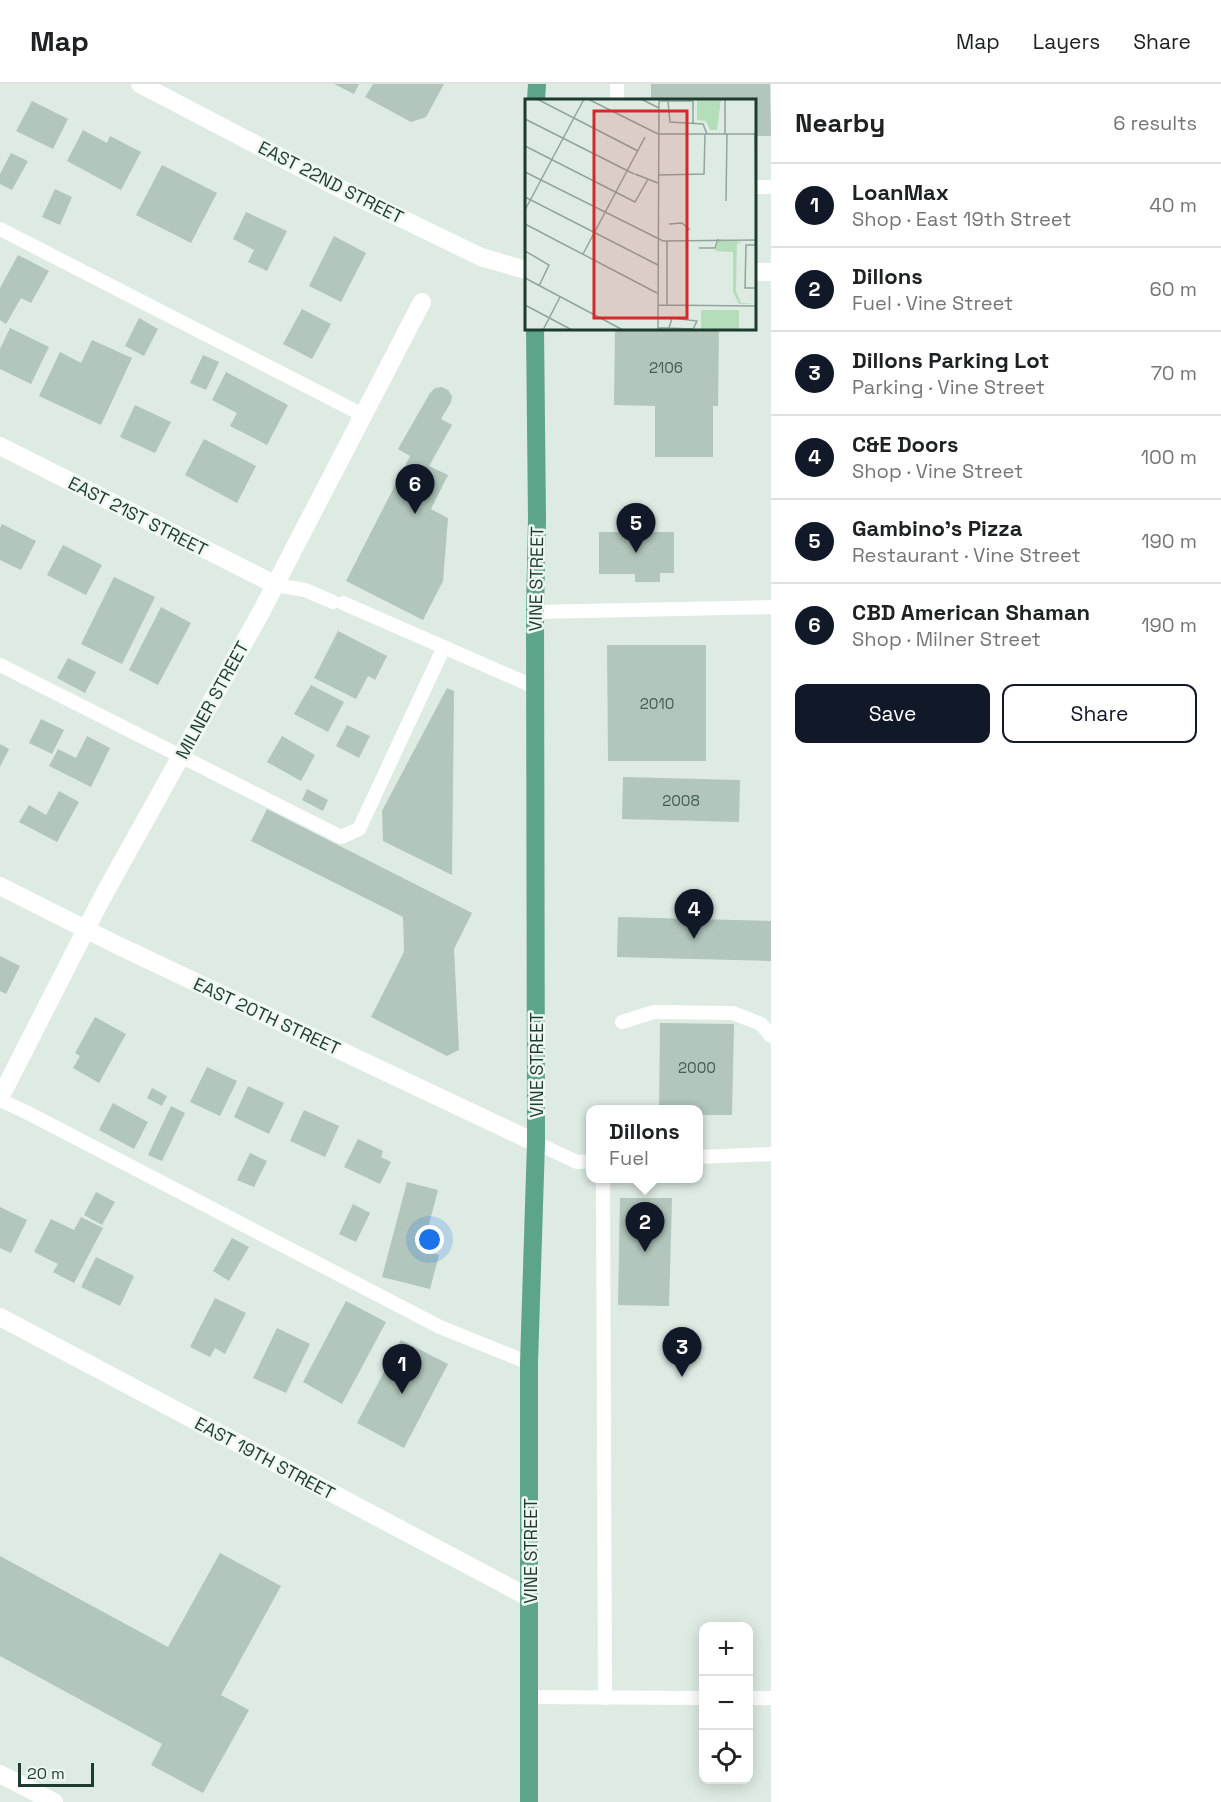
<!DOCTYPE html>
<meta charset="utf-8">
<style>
body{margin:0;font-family:"Space Grotesk",sans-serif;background:#f2f2f2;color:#202124}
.controls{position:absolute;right:18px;bottom:18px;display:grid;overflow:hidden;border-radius:12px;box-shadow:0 3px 15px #0003}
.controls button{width:54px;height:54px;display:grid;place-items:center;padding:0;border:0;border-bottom:2px solid #e0e0e0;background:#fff;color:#202124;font:30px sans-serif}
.scale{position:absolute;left:18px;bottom:15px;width:76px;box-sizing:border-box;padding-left:6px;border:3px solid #1e3b2f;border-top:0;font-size:16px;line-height:21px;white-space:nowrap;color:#1e3b2f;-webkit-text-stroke:4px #eef7f1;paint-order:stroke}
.you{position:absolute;left:430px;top:1156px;width:21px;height:21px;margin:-15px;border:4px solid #fff;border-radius:50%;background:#1a73e8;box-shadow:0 0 0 9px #1a73e833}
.badge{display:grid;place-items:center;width:39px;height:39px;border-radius:50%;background:#111827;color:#fff;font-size:20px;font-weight:700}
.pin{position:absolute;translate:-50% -50px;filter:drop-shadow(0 2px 3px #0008)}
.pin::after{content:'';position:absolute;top:32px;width:21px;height:18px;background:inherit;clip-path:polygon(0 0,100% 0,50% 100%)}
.popup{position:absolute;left:586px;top:1021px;width:117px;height:78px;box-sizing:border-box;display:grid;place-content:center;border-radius:12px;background:#fff;filter:drop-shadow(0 2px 4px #0005);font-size:20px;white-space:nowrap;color:#757577}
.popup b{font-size:22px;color:#202124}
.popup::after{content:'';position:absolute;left:50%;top:100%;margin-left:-12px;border:12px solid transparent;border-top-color:#fff}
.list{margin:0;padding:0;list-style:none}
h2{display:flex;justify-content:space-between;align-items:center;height:78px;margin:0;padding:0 24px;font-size:26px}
h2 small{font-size:20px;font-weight:400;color:#757577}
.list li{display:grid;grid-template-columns:39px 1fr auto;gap:18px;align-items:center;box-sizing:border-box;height:84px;padding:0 24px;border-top:2px solid #e0e0e0}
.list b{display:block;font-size:22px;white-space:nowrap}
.list p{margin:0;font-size:20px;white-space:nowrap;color:#757577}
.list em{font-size:20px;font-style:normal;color:#757577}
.actions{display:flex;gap:12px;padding:18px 24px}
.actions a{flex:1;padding:14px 0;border:2px solid #111827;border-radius:12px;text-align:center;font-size:21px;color:#111827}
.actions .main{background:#111827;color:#fff}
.icon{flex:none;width:33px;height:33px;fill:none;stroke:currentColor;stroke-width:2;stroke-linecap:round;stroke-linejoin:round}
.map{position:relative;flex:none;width:771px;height:1718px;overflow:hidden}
header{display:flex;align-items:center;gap:36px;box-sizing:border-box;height:84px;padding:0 30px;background:#fff;border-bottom:2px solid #e0e0e0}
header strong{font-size:28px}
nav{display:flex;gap:33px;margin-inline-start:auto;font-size:21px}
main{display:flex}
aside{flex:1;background:#fff}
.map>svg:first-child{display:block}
.building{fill:#b2c6bb}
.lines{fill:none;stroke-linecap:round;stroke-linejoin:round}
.service{stroke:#fff;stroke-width:14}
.minor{stroke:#fff;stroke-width:18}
.tertiary{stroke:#fff;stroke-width:18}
.primary{stroke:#5da588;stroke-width:18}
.labels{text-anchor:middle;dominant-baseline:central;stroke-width:5;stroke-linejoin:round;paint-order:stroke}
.number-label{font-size:15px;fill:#435e52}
.street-label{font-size:18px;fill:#1e3b2f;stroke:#eef7f1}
.inset-road{fill:none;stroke:#91a59b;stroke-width:1.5}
.view{fill:#d62828;fill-opacity:0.15;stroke:#d62828;stroke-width:3}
.inset-edge{fill:none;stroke:#1e3b2f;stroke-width:3}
</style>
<header>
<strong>Map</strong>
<nav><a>Map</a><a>Layers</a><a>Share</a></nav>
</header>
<main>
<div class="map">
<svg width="771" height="1718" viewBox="0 0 771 1718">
<rect width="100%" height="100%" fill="#ddebe3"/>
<!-- building -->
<g class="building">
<polygon points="334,0 359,0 354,10"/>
<polygon points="373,0 444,0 426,33 411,38 365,13"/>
<polygon points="651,0 770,0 771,52 754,52 754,16 651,16"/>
<polygon points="32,17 68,35 53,65 16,47"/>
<polygon points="83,46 107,59 110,52 141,68 121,106 67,77"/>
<polygon points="11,69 28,77 12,106 0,100 0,90"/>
<polygon points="162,81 217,109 191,159 136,131"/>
<polygon points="55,105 72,113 60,141 42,133"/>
<polygon points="246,128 287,147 267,187 248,178 254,166 233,155"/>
<polygon points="334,152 366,169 341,218 309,202"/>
<polygon points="18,171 49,187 31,219 21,214 6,240 0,236 0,204"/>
<polygon points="302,225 331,240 312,275 283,260"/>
<polygon points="139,234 158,245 144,272 125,262"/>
<polygon points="10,244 49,263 31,300 0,285 0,265"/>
<polygon points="615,244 719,244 718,322 713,322 713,373 655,373 655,322 614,321"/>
<polygon points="92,256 132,274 101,341 39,312 60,268 81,279"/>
<polygon points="203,271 219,278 206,306 190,299"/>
<polygon points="226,288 288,321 267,361 230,342 237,329 212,316"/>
<polygon points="442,303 448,306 452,312 451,318 441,335 452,341 429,382 448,391 431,425 448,434 443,497 423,536 346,497 410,372 398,365 430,309 435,304"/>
<polygon points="135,321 171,338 155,369 120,353"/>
<polygon points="204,355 256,382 237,419 185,391"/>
<polygon points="2,440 36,457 21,486 0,476 0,444"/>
<polygon points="599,448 674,448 674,489 660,489 660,498 635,498 635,490 599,490"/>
<polygon points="63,461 102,481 86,511 47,491"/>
<polygon points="114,493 155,513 122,580 81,560"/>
<polygon points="161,523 191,539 158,601 129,586"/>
<polygon points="338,547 387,572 375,596 368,592 356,615 314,594"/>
<polygon points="607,561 706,561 706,677 608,677"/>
<polygon points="68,574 96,588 85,609 57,594"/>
<polygon points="311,601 344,618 328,648 294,630"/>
<polygon points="447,604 454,607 452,791 383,757 382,727"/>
<polygon points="41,635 64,646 52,670 29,659"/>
<polygon points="347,641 370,652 359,674 336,662"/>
<polygon points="87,652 110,664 91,703 49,682 58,665 76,674"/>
<polygon points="282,652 315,671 301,697 267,678"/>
<polygon points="0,660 9,665 0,683"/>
<polygon points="623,693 740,696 739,738 622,735"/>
<polygon points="307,705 328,716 323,727 302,716"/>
<polygon points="59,707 79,718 57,758 19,738 29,721 46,731"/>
<polygon points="267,725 472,829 454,865 459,966 447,972 371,933 404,868 403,833 251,757"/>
<polygon points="618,833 771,837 771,877 617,873"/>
<polygon points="0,872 20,882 6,910 0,907"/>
<polygon points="95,933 126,950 99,999 73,984 80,972 75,969"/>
<polygon points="660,939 734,940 732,1031 699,1031 699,1026 659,1026"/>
<polygon points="207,983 237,997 220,1032 190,1018"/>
<polygon points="248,1002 284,1019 269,1050 234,1033"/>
<polygon points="152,1004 167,1012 162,1022 147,1014"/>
<polygon points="113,1019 148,1038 134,1065 99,1046"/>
<polygon points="171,1022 185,1029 162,1077 148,1071"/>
<polygon points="304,1026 339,1042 325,1073 290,1057"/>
<polygon points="358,1055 383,1067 381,1073 391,1078 380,1100 344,1083"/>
<polygon points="250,1069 267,1077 254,1103 237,1096"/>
<polygon points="407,1098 438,1106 422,1167 439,1171 430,1205 382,1193"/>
<polygon points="96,1108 115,1118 102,1141 84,1131"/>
<polygon points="620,1114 672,1114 669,1222 618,1221"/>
<polygon points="353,1120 370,1129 356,1158 339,1150"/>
<polygon points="0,1123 27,1136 11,1169 0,1164"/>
<polygon points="81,1133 103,1144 74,1199 53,1188 58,1180 34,1168 51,1135 74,1146"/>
<polygon points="232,1154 249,1163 229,1197 213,1187"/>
<polygon points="96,1173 134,1192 120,1222 81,1203"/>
<polygon points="215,1214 246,1229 225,1270 215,1264 210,1273 190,1263"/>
<polygon points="346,1217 386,1238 342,1320 303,1298"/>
<polygon points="277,1244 310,1260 286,1309 253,1294"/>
<polygon points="401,1256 448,1280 404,1364 357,1339"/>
<polygon points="220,1469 281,1502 221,1611 249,1626 203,1709 151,1681 162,1660 0,1572 0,1472 168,1563"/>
</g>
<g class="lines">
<!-- service -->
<g class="service">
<polyline points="617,0 617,16"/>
<polyline points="754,103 771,103"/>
<polyline points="0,145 363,331"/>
<polyline points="276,501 305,506 333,518"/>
<polyline points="343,519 535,603"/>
<polyline points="535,528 771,523"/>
<polyline points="0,581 341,753 359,745 444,563"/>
<polyline points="622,938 654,928 733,929 761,940 771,952"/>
<polyline points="0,1016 26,1028 440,1243 529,1279"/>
<polyline points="536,1059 577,1078 591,1077"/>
<polyline points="699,1073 771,1070"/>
<polyline points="603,1094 605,1614"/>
<polyline points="529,1613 704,1614"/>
<polyline points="748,1614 771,1614"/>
</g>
<!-- minor -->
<g class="minor">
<polyline points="140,0 345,107 481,173 526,186"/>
<polyline points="0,362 276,501"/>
<polyline points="0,802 117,861 536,1059"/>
<polyline points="0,1014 102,814 260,530 422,218"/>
<polyline points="0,1233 530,1514"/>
<polyline points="0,1690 54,1718"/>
</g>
<!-- tertiary -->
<polyline class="tertiary" points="754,188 771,188"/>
<!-- primary -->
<g class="primary">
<polyline points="536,16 537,0"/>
<polyline points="529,1718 529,1279 536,1059 535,528 537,435 535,244"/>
</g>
</g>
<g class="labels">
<!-- number labels -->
<g class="number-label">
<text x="666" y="283">2106</text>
<text x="657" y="619">2010</text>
<text x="681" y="716">2008</text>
<text x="697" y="983">2000</text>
</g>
<!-- street labels -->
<g class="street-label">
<text transform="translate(331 98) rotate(27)">EAST 22ND STREET</text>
<text transform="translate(138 432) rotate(27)">EAST 21ST STREET</text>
<text transform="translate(536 495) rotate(-89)">VINE STREET</text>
<text transform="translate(212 616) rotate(-61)">MILNER STREET</text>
<text transform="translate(267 932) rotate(25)">EAST 20TH STREET</text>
<text transform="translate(536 981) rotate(-90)">VINE STREET</text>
<text transform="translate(265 1374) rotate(28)">EAST 19TH STREET</text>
<text transform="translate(530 1467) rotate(-90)">VINE STREET</text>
</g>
</g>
<!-- overview -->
<g transform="translate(525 15)">
<rect width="231" height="231" fill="#ddebe3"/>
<path d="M 172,0 L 196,0 L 192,31 L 185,31 L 181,22 L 172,21 ZM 194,140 L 217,143 L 212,145 L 211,192 L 216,204 L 231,205 L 214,205 L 208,193 L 208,153 L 190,152 ZM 176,211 L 214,211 L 214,231 L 176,231 Z" fill="#b4deb9"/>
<path class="inset-road" d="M 12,0 L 113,52M 63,0 L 133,35 L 231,35M 116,0 L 134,9M 135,2 L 143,2 L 145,23 L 178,25 L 182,35M 143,2 L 168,2 L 168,24M 0,20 L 109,75M 200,35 L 200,0M 230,35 L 231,107M 0,47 L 110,103 L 123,80M 0,73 L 138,142 L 231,141M 110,75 L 133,84M 134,76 L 179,75 L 180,35M 0,98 L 133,166M 201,102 L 202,35M 0,111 L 59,0M 0,125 L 132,194M 144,125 L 157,124 L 165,131M 142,142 L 142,206M 231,146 L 221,146 L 220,189 L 231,189M 174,149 L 190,149 L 193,140M 0,152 L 24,166 L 14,187M 58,155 L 120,38M 0,179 L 98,231M 0,206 L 47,231M 133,206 L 231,207M 133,229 L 144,229 L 168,230 L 172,222 L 147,219 L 144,229M 18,231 L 35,198M 133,231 L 134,0"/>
<path class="view" d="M 69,12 L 162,12 L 162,219 L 69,219 Z"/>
<rect width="231" height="231" class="inset-edge"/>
</g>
</svg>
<div class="controls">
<button>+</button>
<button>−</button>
<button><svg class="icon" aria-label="locate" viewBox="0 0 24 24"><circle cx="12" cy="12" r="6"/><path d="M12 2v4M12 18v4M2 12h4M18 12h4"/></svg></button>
</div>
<div class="scale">20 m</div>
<div class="you"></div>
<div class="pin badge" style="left:402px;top:1310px">1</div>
<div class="pin badge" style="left:645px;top:1168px">2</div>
<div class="popup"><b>Dillons</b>Fuel</div>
<div class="pin badge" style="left:682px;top:1293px">3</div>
<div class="pin badge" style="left:694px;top:855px">4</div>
<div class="pin badge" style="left:636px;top:469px">5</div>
<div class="pin badge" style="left:415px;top:430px">6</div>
</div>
<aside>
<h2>Nearby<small>6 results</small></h2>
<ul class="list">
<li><span class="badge">1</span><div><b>LoanMax</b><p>Shop · East 19th Street</p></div><em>40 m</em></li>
<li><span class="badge">2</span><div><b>Dillons</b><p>Fuel · Vine Street</p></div><em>60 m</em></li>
<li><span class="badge">3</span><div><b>Dillons Parking Lot</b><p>Parking · Vine Street</p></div><em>70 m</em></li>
<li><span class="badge">4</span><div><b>C&amp;E Doors</b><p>Shop · Vine Street</p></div><em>100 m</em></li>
<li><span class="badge">5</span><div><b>Gambino's Pizza</b><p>Restaurant · Vine Street</p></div><em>190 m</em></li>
<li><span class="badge">6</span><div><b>CBD American Shaman</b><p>Shop · Milner Street</p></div><em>190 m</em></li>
</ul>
<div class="actions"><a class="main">Save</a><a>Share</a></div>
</aside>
</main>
